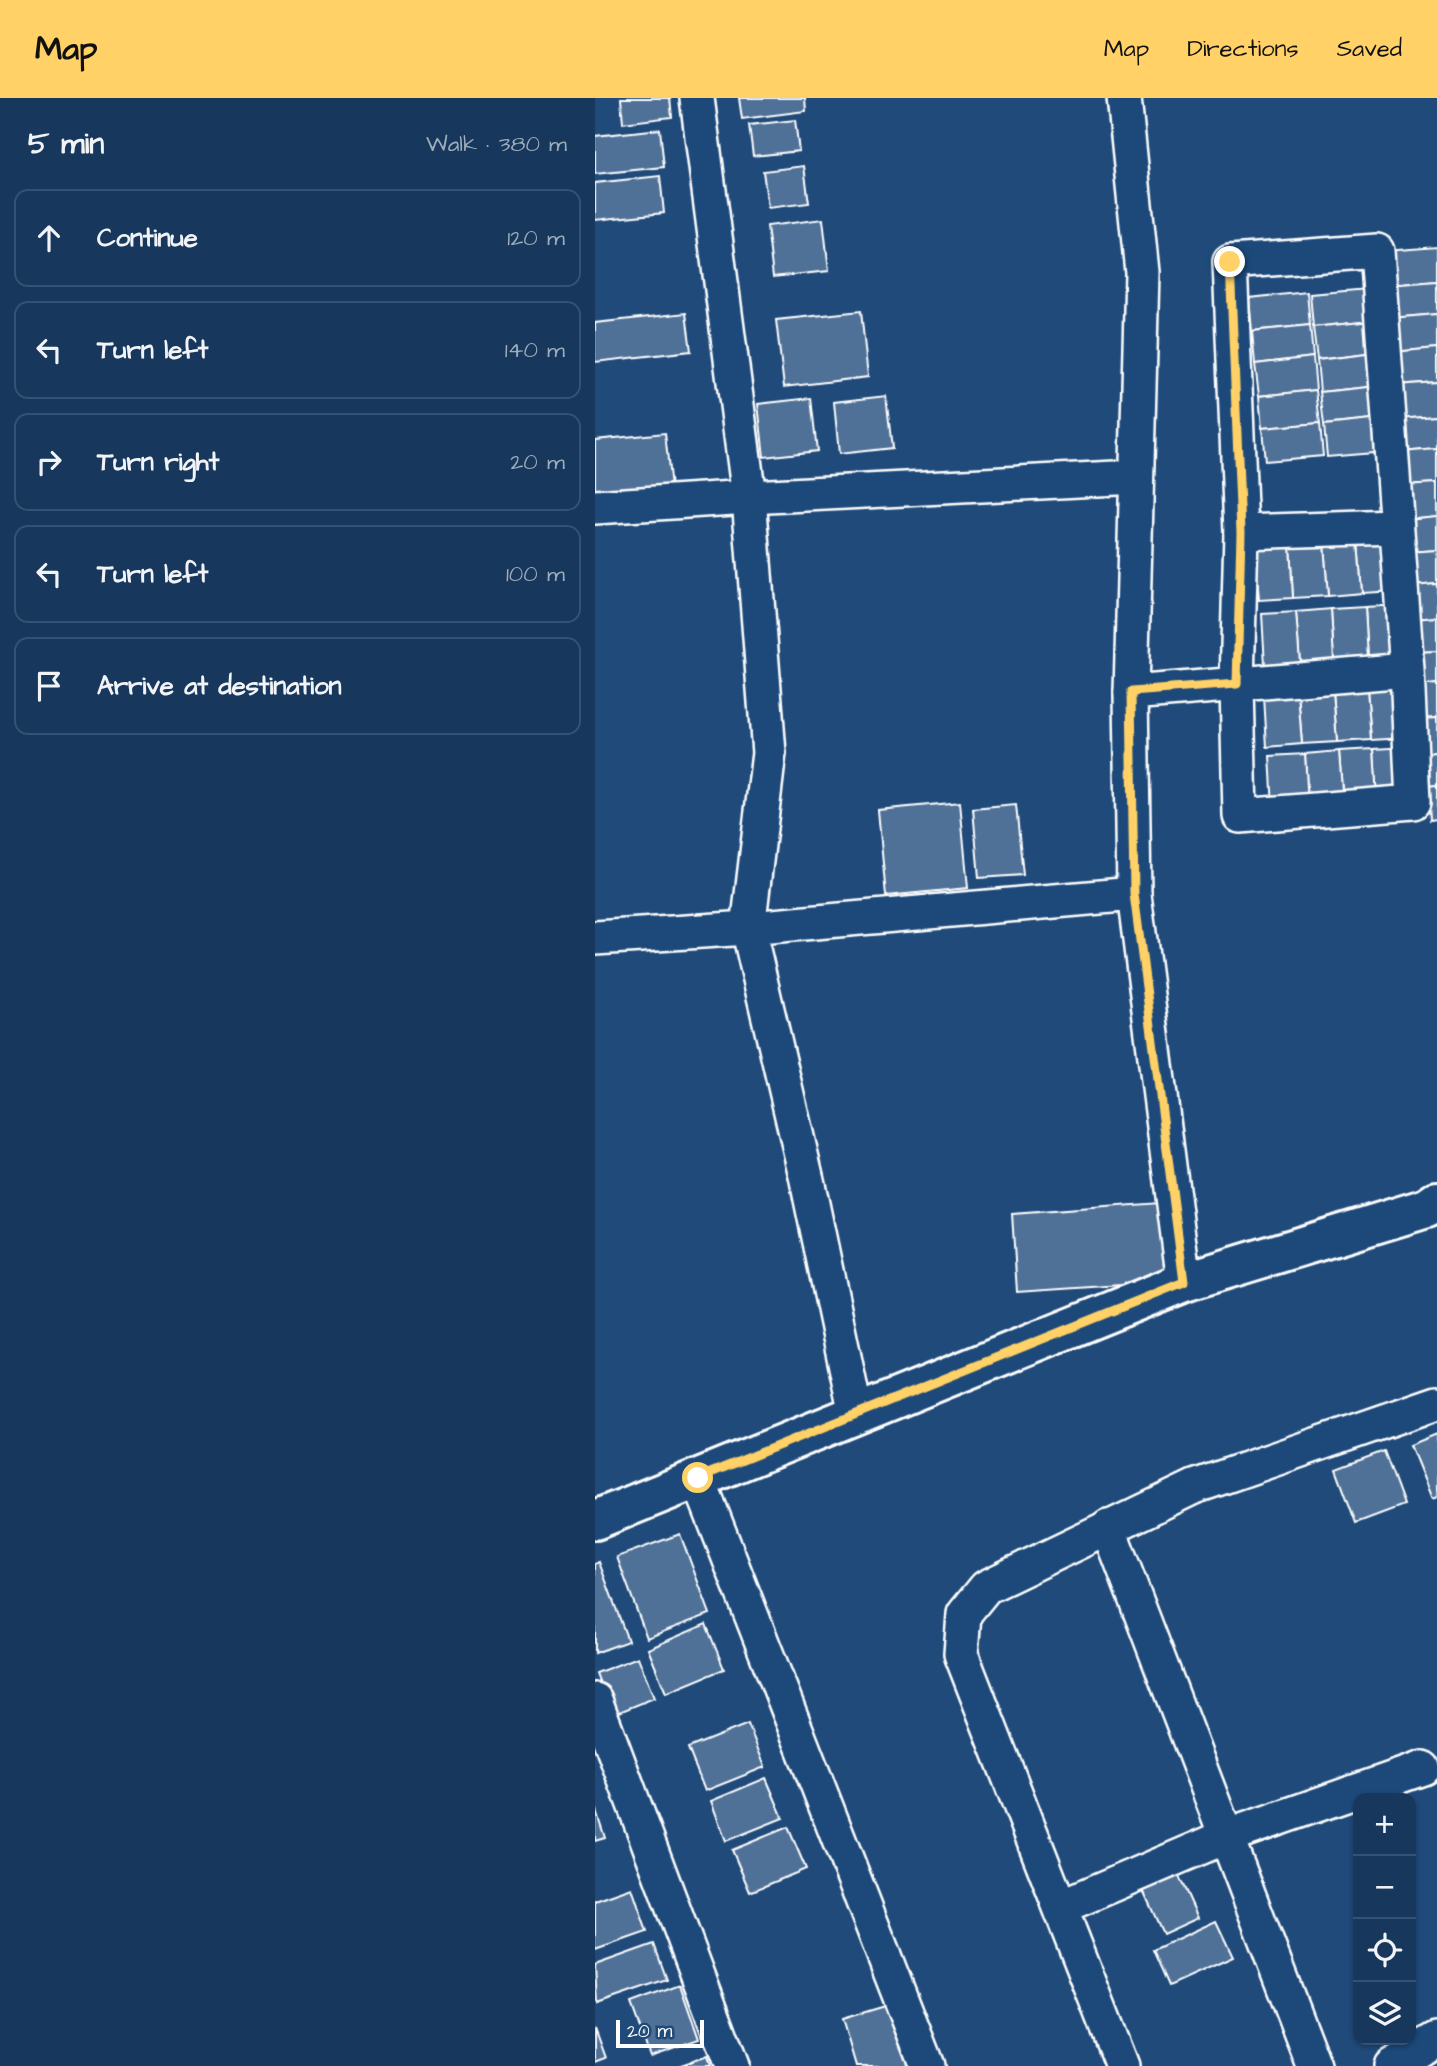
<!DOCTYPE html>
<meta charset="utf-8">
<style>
body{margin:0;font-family:"Architects Daughter",sans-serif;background:#203f62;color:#f1f3f6}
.controls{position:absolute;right:21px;bottom:21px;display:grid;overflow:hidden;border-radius:14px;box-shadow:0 2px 5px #0004}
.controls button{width:63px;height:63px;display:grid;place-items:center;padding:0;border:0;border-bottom:2px solid #365272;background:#17385c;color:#f1f3f6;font:35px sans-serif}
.scale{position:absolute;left:21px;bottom:18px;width:88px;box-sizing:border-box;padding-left:7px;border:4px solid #fff;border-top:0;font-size:19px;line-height:24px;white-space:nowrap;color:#fff;-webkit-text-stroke:5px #1f4a7a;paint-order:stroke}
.stop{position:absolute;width:21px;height:21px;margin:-16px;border:5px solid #ffd166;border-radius:50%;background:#fff}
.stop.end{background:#ffd166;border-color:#fff;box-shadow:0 2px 7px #0008}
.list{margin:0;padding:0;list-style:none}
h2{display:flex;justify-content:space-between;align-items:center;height:91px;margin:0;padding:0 28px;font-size:30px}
h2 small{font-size:23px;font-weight:400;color:#9eacbb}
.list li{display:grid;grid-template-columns:46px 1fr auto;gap:21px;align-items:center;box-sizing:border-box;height:98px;margin:0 14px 14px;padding:0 14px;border:2px solid #365272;border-radius:14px}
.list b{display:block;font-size:26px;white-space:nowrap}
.list em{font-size:23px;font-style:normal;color:#9eacbb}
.icon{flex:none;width:38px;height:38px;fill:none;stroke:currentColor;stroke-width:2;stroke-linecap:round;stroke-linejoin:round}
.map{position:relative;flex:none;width:842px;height:1968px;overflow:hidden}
header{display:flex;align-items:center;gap:42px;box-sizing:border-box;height:98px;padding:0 35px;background:#ffd166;color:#111}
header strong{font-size:33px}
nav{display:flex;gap:38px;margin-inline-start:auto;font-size:24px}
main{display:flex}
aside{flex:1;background:#17385c}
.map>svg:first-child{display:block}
.building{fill:#507197;stroke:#fff;stroke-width:2}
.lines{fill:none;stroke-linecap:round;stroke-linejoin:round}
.minor-casing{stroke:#fff;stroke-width:38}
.secondary-casing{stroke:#fff;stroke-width:44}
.minor{stroke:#1f4a7a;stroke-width:33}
.secondary{stroke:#1f4a7a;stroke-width:38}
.route{stroke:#ffd166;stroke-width:9}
</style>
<header>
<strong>Map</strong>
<nav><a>Map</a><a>Directions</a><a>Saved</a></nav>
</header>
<main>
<aside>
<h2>5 min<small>Walk · 380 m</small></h2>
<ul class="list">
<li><svg class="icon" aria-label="ahead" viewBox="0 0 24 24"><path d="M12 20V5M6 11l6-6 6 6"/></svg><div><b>Continue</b></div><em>120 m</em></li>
<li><svg class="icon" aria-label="left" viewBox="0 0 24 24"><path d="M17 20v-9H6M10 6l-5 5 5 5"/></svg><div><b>Turn left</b></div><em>140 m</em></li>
<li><svg class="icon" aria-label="right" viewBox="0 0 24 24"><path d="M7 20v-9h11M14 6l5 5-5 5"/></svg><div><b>Turn right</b></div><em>20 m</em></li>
<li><svg class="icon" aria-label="left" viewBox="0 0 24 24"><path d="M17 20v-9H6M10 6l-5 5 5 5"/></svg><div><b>Turn left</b></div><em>100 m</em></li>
<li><svg class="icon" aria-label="arrive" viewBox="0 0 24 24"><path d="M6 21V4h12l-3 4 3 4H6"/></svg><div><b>Arrive at destination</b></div></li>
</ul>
</aside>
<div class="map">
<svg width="842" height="1968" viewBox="0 0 842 1968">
<rect width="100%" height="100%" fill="#1f4a7a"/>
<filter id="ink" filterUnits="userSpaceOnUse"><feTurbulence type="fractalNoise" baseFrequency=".0143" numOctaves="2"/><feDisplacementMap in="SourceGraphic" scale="14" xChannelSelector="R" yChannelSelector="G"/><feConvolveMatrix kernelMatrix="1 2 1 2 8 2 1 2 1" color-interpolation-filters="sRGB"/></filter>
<g filter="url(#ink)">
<!-- building -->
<g class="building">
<polygon points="26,0 75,0 77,19 28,25"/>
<polygon points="144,0 210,0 211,13 147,21"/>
<polygon points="200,22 204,53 158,58 154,27"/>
<polygon points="65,31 69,69 0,76 0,38"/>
<polygon points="209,68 214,105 173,110 168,73"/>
<polygon points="65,78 69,115 0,122 0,85"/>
<polygon points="228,121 234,173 178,179 172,128"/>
<polygon points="842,149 842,183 793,187 790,153"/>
<polygon points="842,183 842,216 796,220 793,187"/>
<polygon points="773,191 777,223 718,229 715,196"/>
<polygon points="712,194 715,227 657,233 654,200"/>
<polygon points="266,213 273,279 189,289 181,222"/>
<polygon points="91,215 96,253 0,264 0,225"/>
<polygon points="842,216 842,250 798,254 796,220"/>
<polygon points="777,223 780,255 722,262 718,229"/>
<polygon points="715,227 718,259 660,266 657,233"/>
<polygon points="842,250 842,284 801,287 798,254"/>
<polygon points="780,255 783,288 725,294 722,262"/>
<polygon points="718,259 721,292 664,298 660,266"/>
<polygon points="842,284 842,318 803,321 801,287"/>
<polygon points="783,288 786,321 729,327 725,294"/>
<polygon points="721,292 725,325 667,330 664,298"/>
<polygon points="291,298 297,350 244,356 239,304"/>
<polygon points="216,300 222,353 169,359 163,306"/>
<polygon points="842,318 842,351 806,354 803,321"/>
<polygon points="786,321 790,354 732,359 729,327"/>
<polygon points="725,325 728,358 670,363 667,330"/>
<polygon points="70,335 76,390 0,398 0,342"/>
<polygon points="842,351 842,385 809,387 806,354"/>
<polygon points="842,385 842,418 812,421 809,387"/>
<polygon points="842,418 842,452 814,454 812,421"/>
<polygon points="798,442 801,493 767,495 763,444"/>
<polygon points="763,444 767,495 733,498 729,446"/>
<polygon points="729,446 733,498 698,500 695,448"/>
<polygon points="695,448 698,500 664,502 660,451"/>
<polygon points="842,452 842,486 817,488 814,454"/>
<polygon points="842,486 842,519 819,521 817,488"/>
<polygon points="804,507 808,558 773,561 770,509"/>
<polygon points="770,509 773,561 739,563 736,511"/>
<polygon points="736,511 739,563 705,565 701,514"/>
<polygon points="701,514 705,565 670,567 667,516"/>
<polygon points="842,519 842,553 822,554 819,521"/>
<polygon points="842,553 842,586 825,588 822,554"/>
<polygon points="842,586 842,620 828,621 825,588"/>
<polygon points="807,588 810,640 776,642 772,591"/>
<polygon points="772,591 776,642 742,644 738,593"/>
<polygon points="738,593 742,644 707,646 703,595"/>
<polygon points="703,595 707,646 672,649 669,598"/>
<polygon points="842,620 842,654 830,655 828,621"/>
<polygon points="813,649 816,700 782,702 779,651"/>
<polygon points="779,651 782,702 748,705 744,653"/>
<polygon points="744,653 748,705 713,707 710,656"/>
<polygon points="842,654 842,687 833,688 830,655"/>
<polygon points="710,656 713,707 678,709 675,658"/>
<polygon points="842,687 842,721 835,722 833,688"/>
<polygon points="365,704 373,790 291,798 283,712"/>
<polygon points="421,707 428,777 384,780 378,711"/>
<polygon points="565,1105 571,1184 422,1194 417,1116"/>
<polygon points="842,1336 842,1399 837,1401 815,1347"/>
<polygon points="789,1353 809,1407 761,1425 741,1371"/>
<polygon points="85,1436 115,1516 52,1540 22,1459"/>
<polygon points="4,1464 33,1543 0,1555 0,1466"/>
<polygon points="111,1526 129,1571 71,1595 53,1551"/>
<polygon points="43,1559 59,1600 17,1617 1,1575"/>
<polygon points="153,1626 170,1669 110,1693 93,1650"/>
<polygon points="171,1680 188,1720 131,1743 116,1703"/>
<polygon points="0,1709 10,1740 0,1743"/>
<polygon points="193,1729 211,1771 155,1794 137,1752"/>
<polygon points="583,1776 603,1820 568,1836 548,1792"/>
<polygon points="37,1790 52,1834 0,1852 0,1803"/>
<polygon points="621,1823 638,1859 574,1888 558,1852"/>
<polygon points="59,1846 72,1882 2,1906 0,1867"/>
<polygon points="85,1887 104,1941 55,1958 36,1905"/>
<polygon points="297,1906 316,1968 261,1968 247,1921"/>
<polygon points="0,1930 11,1960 0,1964"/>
<polygon points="112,1958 115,1968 83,1968"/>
</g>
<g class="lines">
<!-- minor casing -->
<g class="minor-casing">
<g id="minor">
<polyline points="102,0 154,399 174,655 153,830 212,1082 261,1316"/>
<polyline points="529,0 547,174 536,595 539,796 589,1184"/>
<polyline points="0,409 154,399 541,379"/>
<polyline points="646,434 801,429"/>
<polyline points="536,595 812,572 818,704 645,718 642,586 646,434 635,164 782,153 812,572"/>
<polyline points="0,840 153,830 539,796"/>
<polyline points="103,1380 332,1968"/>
<polyline points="513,1429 719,1968"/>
<polyline points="0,1602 137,1968"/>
<polyline points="466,1809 630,1739 828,1670"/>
<polyline points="527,1968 366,1556 369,1516 391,1489 599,1389 842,1305"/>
<polyline points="796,1968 842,1941"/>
</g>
</g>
<!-- secondary casing -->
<g class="secondary-casing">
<polyline id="secondary" points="0,1422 589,1184 832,1110 842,1103"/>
</g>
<!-- minor -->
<use href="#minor" class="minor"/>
<!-- secondary -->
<use href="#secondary" class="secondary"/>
</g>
</g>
<g class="lines" filter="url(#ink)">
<!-- route -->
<polyline class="route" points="103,1380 589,1184 539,796 536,594 642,586 646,434 635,164"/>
</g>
</svg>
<div class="controls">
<button>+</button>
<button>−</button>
<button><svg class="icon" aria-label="locate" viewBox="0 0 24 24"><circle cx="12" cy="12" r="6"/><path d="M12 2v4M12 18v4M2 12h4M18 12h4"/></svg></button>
<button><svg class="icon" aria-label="layers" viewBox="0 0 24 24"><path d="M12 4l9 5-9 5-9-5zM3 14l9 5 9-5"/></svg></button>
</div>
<div class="scale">20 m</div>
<div class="stop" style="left:103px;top:1380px"></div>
<div class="stop end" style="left:635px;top:164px"></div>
</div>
</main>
